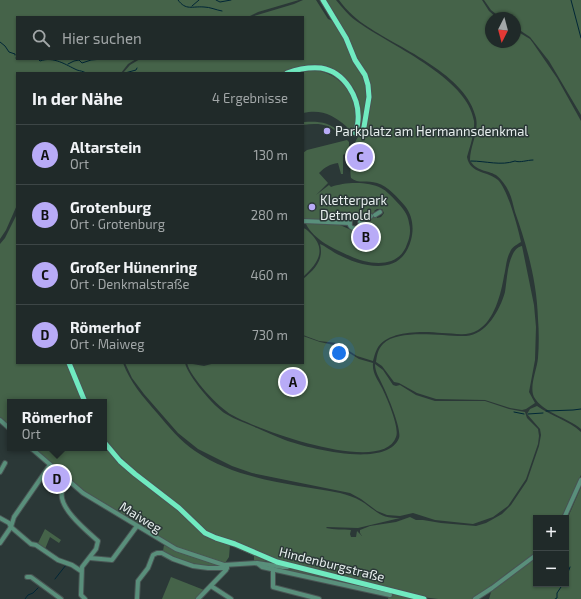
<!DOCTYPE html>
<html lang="de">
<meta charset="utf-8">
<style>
body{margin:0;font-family:"Exo 2",sans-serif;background:#2d3635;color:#f1f3f6}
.controls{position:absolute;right:12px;bottom:12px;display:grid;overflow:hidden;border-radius:0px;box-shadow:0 1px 3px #0004}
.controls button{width:36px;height:36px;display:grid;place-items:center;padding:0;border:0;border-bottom:1px solid #3d4646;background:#202a29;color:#f1f3f6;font:20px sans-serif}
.compass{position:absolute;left:485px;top:12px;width:36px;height:36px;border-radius:50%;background:#202a29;box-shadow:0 1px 3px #0004;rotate:186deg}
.you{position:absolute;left:339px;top:353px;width:14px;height:14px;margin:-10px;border:3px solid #fff;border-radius:50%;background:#1a73e8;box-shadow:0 0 0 6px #1a73e833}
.badge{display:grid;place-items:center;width:26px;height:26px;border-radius:50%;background:#b8abf7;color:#111;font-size:13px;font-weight:700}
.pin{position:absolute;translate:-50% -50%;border:2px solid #fff;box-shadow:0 1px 4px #0006}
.popup{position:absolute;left:7px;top:399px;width:100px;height:52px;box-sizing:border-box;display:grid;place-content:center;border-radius:0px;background:#202a29;filter:drop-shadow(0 1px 3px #0005);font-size:13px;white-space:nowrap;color:#a2a7a8}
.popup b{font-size:15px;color:#f1f3f6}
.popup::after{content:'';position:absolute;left:50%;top:100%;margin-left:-8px;border:8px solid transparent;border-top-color:#202a29}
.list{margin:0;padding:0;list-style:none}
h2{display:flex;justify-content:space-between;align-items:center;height:52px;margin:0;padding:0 16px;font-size:17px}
h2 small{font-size:13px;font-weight:400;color:#a2a7a8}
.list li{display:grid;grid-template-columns:26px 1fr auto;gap:12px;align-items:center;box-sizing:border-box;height:60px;padding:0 16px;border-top:1px solid #3d4646}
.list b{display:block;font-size:15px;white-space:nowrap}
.list p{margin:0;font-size:13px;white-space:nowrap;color:#a2a7a8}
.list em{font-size:13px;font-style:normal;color:#a2a7a8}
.icon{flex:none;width:22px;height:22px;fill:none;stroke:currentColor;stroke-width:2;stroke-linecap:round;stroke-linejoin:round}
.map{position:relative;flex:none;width:581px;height:599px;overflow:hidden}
.search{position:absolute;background:#202a29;box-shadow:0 1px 3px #0004;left:16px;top:16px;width:288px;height:44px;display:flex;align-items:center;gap:10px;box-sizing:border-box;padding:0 14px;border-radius:0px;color:#a2a7a8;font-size:15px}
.panel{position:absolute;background:#202a29;box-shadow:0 1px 3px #0004;left:16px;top:72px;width:288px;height:292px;border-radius:0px}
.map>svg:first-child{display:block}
.green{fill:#456349}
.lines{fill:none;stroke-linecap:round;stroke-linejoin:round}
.stream{stroke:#002636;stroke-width:1}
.minor-casing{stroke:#495554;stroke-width:6}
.major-casing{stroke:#495554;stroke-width:7}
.minor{stroke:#598f7b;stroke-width:4}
.major{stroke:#70eac0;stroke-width:5}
.poi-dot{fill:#b8abf7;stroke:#2b3837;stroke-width:1.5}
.labels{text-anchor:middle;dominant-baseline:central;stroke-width:3;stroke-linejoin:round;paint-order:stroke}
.poi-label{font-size:13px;fill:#e6eeed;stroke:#2b3837;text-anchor:start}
.street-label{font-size:13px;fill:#e6eeed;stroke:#2b3837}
</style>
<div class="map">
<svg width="581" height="599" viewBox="0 0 581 599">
<rect width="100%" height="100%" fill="#2b3837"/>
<!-- green -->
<g class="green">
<polygon points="0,0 299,0 258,12 248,17 17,17 17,59 136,59 128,64 121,73 17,73 17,205 6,230 0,239"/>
<path d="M 303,0 L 316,0 L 328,19 L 335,22 L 364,76 L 368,91 L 361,130 L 357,132 C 359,116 363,97 350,84 C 343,77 332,72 324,66 L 288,71 L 282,73 L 123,73 L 130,65 L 140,59 L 303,59 L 303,17 L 251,17 L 294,4 Z"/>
<path d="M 326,0 L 336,0 C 342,7 348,15 355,20 C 387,44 468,77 474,121 C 475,133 470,146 467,157 C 470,174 488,171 498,180 C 508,190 518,228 521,242 C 516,245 512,247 510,252 C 506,259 506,269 504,276 C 501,294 494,321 478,330 C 467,337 454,333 442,333 C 423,331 387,330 377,349 C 375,353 374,357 373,361 L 357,356 L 337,343 L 319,341 L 303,335 L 303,279 C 315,269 324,260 320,244 C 325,246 330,250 335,253 C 361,267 401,278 411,240 C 414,229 413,216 405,206 C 398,198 388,186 377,183 C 368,180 358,184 351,178 C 349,168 352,140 361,134 L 371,98 L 359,64 L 337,17 Z"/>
<path d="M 339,0 L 482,0 L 489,11 L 497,18 L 491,18 L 491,42 L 515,42 L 515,30 L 530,39 L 533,43 L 557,78 L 581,121 L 581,429 C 567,417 543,413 534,397 C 529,386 537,370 538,358 C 539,345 539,332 538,319 C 537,282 527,246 515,212 C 513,205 512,198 509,192 C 506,185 501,179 496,175 C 487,170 475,171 470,160 C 470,146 479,132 476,118 C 467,75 401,49 368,27 C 357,20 347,11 339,0 Z"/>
<polygon points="484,0 581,0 581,115 549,61 530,37 515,27 515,18 501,18 491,10"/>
<path d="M 316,70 C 338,74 355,92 356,114 C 356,121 356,127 352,132 L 346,131 L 347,127 C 333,115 322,109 303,113 L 303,73 L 294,73 Z"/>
<path d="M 304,122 C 318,121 329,122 340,132 L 338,134 C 330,123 316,123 303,125 Z"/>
<path d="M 347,140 L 349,142 L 349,151 L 343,155 L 343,174 L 341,174 L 338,163 C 330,164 325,167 319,173 L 328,183 L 316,195 L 329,185 L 331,187 C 344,182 368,181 381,188 C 387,191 391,196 395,200 C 402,207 408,214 409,223 C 411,230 410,237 407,244 C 399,269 369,265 350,256 C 334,249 314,240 306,224 L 306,223 L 338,224 L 351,230 L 356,231 L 361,229 L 368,220 L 377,216 L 377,218 L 381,217 L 384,213 L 382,209 L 377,209 L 374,211 L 375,212 L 366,216 L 361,213 L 342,219 L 340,218 L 338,221 L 303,220 L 303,153 L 307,150 Z"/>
<polygon points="17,214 17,363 67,363 83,402 10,402 10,427 0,418 0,244 5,238"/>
<path d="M 303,228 C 307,229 309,232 313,236 C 327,252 316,265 303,277 Z"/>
<path d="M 522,246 L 534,305 L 536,327 L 535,360 L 529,392 L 535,403 L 526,409 L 522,410 L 510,408 L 485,400 L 436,399 L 417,393 L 399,383 L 394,382 L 382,366 L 376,362 C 377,355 378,349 383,344 C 399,328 445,337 466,336 C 486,335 500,310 505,292 C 507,280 507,267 512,256 C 514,251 517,247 522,246 Z"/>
<path d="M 303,336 L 320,342 L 338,346 L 359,359 L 373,363 C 372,373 378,380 382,388 C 387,398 400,428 396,437 C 383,476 256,429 232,415 C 219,408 190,377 187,363 L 204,366 L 215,363 L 303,363 Z"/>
<path d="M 71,363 L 123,363 C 130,382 143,397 157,413 C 169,427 180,441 195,451 C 237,480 291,484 340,493 C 347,495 354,497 361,501 C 376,510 380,519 400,518 L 358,528 L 327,527 L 326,528 C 334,530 343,529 351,530 L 350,534 L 351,537 L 356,537 L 357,531 L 362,536 L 360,533 L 360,530 L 370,526 L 396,522 L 410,517 L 416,520 L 423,520 L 441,523 L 476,526 L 486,523 L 502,514 L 511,505 L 527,481 L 539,446 L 541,435 L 540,429 L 527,414 L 530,409 L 537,406 C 551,416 568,420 581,432 L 581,475 L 561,518 L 536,518 L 536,553 L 506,574 L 493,586 L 472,599 L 438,599 L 422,597 L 289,564 L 206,531 L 137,473 L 106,442 L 104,438 L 104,402 L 87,402 Z"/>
<path d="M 125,363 L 185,363 C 188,376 214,407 226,414 C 236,420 246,423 257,428 C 266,432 275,436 285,440 C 307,448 387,469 399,438 C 402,429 387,394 382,384 C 379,377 375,372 375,364 L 383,370 L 393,385 L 396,386 L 400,385 L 416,395 L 435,401 L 485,401 L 509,409 L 525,412 L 527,418 L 538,429 L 539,436 L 538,444 L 526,479 L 508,506 L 493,517 L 473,524 L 435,520 L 413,513 L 400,516 L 387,515 L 377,511 L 361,499 L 350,493 L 252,473 L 232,466 L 198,449 L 178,433 L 144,394 L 132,378 Z"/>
<polygon points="104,446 118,462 177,509 199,531 267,561 254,561 254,556 230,545 229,557 225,563 176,548 84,492 33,448 104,448"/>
<polygon points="581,487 581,599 489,599 492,589 508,577 536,558 536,584 566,584 566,522"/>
<polygon points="45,529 61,540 59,543 50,537 45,549 38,543"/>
<path d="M 164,545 L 175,550 L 223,567 C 200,566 184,563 163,551 Z"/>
<polygon points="267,566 296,570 417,599 388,599 389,594 267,567"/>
<polygon points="171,577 204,590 195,599 162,599"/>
</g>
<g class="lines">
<!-- stream -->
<g class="stream">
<path d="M 178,0 C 186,11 192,6 204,7 C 210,7 216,10 222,11"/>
<polyline points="216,0 220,2 231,0"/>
<polyline points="571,0 581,38"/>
<polyline points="192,6 199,0"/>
<polyline points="0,42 5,46 9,52 15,54 15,55"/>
<polyline points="16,58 17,58"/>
<polyline points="18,59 24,59"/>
<path d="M 38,59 L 40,61 C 54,56 66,65 77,70 C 80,71 83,71 86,73"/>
<polyline points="68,64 74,61 79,60 82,63 91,60 103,59"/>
<polyline points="125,73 136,70 137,68"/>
<path d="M 471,161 C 486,161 501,166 515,161 C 520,163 527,160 533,160"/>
<polyline points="546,411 573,410 581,409"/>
<polyline points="514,412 524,414"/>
<polyline points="528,414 543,413"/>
<polyline points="566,578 570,567"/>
<polyline points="55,579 66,565"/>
<polyline points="25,599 28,595 33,593 38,588"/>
<polyline points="555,599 557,598 557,593 563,584"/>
</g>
<!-- minor casing -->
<g class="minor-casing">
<g id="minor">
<polyline points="375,215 380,212"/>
<polyline points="370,217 371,216"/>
<circle cx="355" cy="223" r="5.5"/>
<polyline points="303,221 350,223"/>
<polyline points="360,221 367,218"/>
<polyline points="0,420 10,429"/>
<polyline points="31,448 83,493 176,549 224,565 257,563 283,567 287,567 289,566"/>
<polyline points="0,472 5,463"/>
<path d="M 70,482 C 67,485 64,489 62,492 C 58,508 88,532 98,541 L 96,549 L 82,567 L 81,595 L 85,599"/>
<polyline points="0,518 9,523 11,527 31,544 36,545 58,560 72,565 81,571"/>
<polyline points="564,518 581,480"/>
<polyline points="0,543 11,527 14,517 50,465"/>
<polyline points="90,558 112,560 137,526"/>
<polyline points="257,563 262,567 390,595"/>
<polyline points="273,569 273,587 319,599"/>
<polyline points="27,577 31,577 61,599"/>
<polyline points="211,586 231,599"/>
<polyline points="137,599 138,581 148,568 153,555 157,553 162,553 173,559 193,566 208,568 227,568"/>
<polyline points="198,599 226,570 227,567"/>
<polyline points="475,599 492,588 536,555"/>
</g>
</g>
<!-- major casing -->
<g class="major-casing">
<g id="major">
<path d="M 287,73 C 298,69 310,67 321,68 C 345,72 360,98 358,121 C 358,125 356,129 355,133 L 358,134 L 362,131 L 364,127 L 369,97 L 368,85 L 365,75 L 355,60 L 346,38 L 323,0"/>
<polyline points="69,363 85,402"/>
<polyline points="104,442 120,461 135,474 179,508 205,533 216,538 235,544 277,562 424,599"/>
</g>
</g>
<!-- minor -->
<use href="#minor" class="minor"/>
<!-- major -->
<use href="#major" class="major"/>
</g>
<!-- markers -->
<g class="poi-dot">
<circle cx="327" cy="131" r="4"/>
<circle cx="312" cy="207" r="4"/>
</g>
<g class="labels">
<!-- poi labels -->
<g class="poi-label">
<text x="335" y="131">Parkplatz am Hermannsdenkmal</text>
<text x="320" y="200">Kletterpark<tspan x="320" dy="15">Detmold</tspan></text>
</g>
<!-- street labels -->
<g class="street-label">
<text transform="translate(141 517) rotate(32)">Maiweg</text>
<text transform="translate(332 564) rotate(14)">Hindenburgstraße</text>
</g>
</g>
</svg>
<div class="controls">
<button>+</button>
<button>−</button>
</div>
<svg class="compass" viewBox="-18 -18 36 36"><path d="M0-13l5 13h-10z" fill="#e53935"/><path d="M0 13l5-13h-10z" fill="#a2a7a8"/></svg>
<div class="you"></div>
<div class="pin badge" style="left:293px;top:382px">A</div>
<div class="pin badge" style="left:366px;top:237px">B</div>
<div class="pin badge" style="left:360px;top:157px">C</div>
<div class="pin badge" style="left:57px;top:479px">D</div>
<div class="popup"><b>Römerhof</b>Ort</div>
<div class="search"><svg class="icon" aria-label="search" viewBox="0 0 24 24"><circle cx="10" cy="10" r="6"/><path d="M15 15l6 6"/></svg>Hier suchen</div>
<section class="panel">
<h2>In der Nähe<small>4 Ergebnisse</small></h2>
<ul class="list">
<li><span class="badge">A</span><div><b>Altarstein</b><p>Ort</p></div><em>130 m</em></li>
<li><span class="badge">B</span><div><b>Grotenburg</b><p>Ort · Grotenburg</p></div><em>280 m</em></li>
<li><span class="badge">C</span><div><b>Großer Hünenring</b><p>Ort · Denkmalstraße</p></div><em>460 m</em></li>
<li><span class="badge">D</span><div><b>Römerhof</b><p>Ort · Maiweg</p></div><em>730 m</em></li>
</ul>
</section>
</div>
